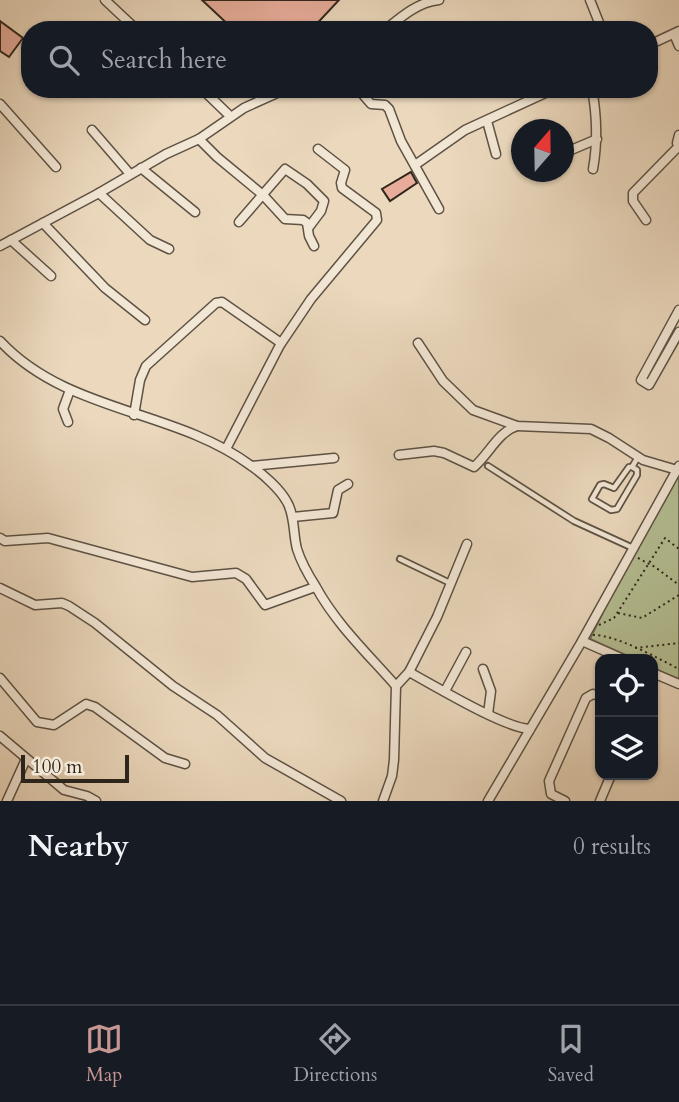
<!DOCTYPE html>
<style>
body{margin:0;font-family:Cardo,serif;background:#242831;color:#f1f3f6}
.controls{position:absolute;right:21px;bottom:21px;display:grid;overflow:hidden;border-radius:14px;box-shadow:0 2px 5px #0004}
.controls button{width:63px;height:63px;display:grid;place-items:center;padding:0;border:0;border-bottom:2px solid #363941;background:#171b24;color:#f1f3f6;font:35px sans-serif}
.compass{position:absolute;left:511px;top:119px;width:63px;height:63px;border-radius:50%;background:#171b24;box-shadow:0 2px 5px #0004;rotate:20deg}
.scale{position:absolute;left:21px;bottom:18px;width:108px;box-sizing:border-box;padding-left:7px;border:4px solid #2e261b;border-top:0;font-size:19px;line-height:24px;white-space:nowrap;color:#2e261b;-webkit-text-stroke:5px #f2e6d4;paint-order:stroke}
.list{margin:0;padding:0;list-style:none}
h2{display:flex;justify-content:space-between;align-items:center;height:91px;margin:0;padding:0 28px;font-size:30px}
h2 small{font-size:23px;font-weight:400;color:#9ea1a6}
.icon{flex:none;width:38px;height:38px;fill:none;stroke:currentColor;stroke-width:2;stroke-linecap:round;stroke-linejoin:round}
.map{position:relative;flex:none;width:679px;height:801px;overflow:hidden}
.search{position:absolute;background:#171b24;box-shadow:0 2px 5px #0004;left:21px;right:21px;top:21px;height:77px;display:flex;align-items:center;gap:18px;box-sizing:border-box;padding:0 24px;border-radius:28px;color:#9ea1a6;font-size:26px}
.sheet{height:203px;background:#171b24}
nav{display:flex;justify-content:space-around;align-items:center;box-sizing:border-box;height:98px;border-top:2px solid #363941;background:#171b24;font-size:19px;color:#9ea1a6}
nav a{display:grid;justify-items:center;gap:4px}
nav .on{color:#c59692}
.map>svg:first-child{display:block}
.green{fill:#b4bf93;stroke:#717257;stroke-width:2}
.building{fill:#e7ac9a;stroke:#2e261b;stroke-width:2}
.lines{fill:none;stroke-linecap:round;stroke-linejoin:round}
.service-casing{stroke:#5d5244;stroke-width:8}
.minor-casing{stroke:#5d5244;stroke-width:11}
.path{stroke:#2e261b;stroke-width:2;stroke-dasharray:2 3.5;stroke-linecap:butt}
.service{stroke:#f2e6d4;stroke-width:4.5}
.minor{stroke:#f2e6d4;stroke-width:8}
</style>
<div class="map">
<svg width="679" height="801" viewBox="0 0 679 801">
<rect width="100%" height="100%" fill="#ebd8bd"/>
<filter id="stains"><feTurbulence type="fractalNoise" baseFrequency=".00286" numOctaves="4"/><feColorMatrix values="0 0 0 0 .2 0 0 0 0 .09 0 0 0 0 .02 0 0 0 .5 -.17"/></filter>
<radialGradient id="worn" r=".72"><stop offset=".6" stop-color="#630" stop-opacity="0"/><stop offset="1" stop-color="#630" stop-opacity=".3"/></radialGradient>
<!-- green -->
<polygon class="green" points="679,473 679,680 653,668 653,659 634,659 590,639 618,581"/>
<!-- building -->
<g class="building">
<polygon points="202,0 339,0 311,30 234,30"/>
<polygon points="0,21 23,38 9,57 0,51"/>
<polygon points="411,172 417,183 390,201 382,189"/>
</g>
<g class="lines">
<!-- service casing -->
<g class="service-casing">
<g id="service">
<polyline points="488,466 574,521 633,548"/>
<polyline points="632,467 629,467 614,488 604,484 600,485 592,499 611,510 617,509 637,475 637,470 632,467 638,457"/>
<polyline points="400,559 450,583"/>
</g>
</g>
<!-- minor casing -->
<g class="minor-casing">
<g id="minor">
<polyline points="105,0 137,30"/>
<polyline points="590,0 602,30"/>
<path d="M 385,30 C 401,17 418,2 439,0"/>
<polyline points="674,34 679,46"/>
<polyline points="649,45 679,31"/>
<polyline points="202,89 230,116"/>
<polyline points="358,89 371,104 385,105 389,109 401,141 439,209"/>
<path d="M 592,89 C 597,116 598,141 593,169"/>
<polyline points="0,104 56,167"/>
<polyline points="487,121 496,154"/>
<polyline points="92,130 130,174"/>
<polyline points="679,135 677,143 679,147"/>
<polyline points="199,139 217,157 263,195 285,219 303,220 307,223 309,236 314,246"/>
<polyline points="564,153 597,139"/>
<polyline points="415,165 465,130 554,89"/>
<polyline points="141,168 195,212"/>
<polyline points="99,193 150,240 169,249"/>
<polyline points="646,220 633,201 633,193 678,147"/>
<polyline points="239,222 285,169 307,184 324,201 321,211 309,227"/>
<polyline points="43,223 105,288 145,320"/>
<polyline points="11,240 51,276"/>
<polyline points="0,246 99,193 166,154 199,139 244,108 286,89"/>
<polyline points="679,310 641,380 649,385 679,332"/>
<path d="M 0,341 C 67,413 174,409 250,465 C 263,474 280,489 287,502 C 295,516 293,534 297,549 C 301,562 309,576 316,587 C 336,624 369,655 396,686 L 394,760 L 392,776 L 383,801"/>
<polyline points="418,343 443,381 473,410 517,426 591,429 609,438 643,460 677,470"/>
<polyline points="134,415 140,380 146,366 216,303 222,302 281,343"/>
<polyline points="68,422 63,409 70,390"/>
<polyline points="226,449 280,345 311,299 377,220 376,213 342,188 341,183 345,170 318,149"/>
<path d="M 399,455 L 434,451 L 444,453 L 474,467 C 489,454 498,432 517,426"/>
<polyline points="252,466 334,458"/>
<polyline points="293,517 333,513 338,490 348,484"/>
<polyline points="0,538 5,541 48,538 192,577 236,573 246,579 265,605 315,587"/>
<polyline points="0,588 35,605 62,603 69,606 95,623 173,686 217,715 265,758 341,801"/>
<polyline points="582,641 623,659"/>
<polyline points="483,669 491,691 488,714"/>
<polyline points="409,672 437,617 467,544"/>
<polyline points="653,673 679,684"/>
<polyline points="0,678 37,722 54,725 86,704 95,707 165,758 185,764"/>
<path d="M 396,686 L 409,672 C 435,686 504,728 530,729"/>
<polyline points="445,691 466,652"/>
<polyline points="0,736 64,790 87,796 96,801"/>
<polyline points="7,801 26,759"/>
<polyline points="488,801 582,641 679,466"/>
<polyline points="565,801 551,794 549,781 586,698 593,694 600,696"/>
<polyline points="600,801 611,775"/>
</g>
</g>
<!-- path -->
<g class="path">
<polyline points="638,558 655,567 679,585"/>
<polyline points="618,613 642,618 679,595"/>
<polyline points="599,625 614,618 665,538 679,549"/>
<path d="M 593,635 C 617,635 657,658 679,669"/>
<polyline points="635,648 679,643"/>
</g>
<!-- service -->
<use href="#service" class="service"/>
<!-- minor -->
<use href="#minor" class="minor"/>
</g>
<rect width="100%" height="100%" filter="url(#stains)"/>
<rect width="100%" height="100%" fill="url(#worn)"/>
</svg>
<div class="controls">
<button><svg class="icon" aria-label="locate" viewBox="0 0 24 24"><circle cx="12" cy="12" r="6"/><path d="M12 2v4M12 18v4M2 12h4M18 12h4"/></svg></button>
<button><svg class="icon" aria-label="layers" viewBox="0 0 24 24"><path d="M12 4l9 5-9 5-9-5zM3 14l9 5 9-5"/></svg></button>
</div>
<svg class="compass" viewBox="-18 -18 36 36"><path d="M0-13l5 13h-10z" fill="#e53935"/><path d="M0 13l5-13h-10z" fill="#9ea1a6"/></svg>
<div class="scale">100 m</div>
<div class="search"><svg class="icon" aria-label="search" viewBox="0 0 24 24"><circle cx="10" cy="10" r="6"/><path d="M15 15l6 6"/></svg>Search here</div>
</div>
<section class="sheet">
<h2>Nearby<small>0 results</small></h2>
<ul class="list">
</ul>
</section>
<nav>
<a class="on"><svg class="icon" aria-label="map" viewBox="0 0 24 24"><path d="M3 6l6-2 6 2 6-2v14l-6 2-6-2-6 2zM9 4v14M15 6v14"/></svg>Map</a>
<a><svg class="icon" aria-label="directions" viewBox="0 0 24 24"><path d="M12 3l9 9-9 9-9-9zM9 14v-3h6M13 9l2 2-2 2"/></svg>Directions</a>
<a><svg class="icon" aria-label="saved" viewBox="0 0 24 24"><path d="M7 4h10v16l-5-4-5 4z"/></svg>Saved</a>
</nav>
